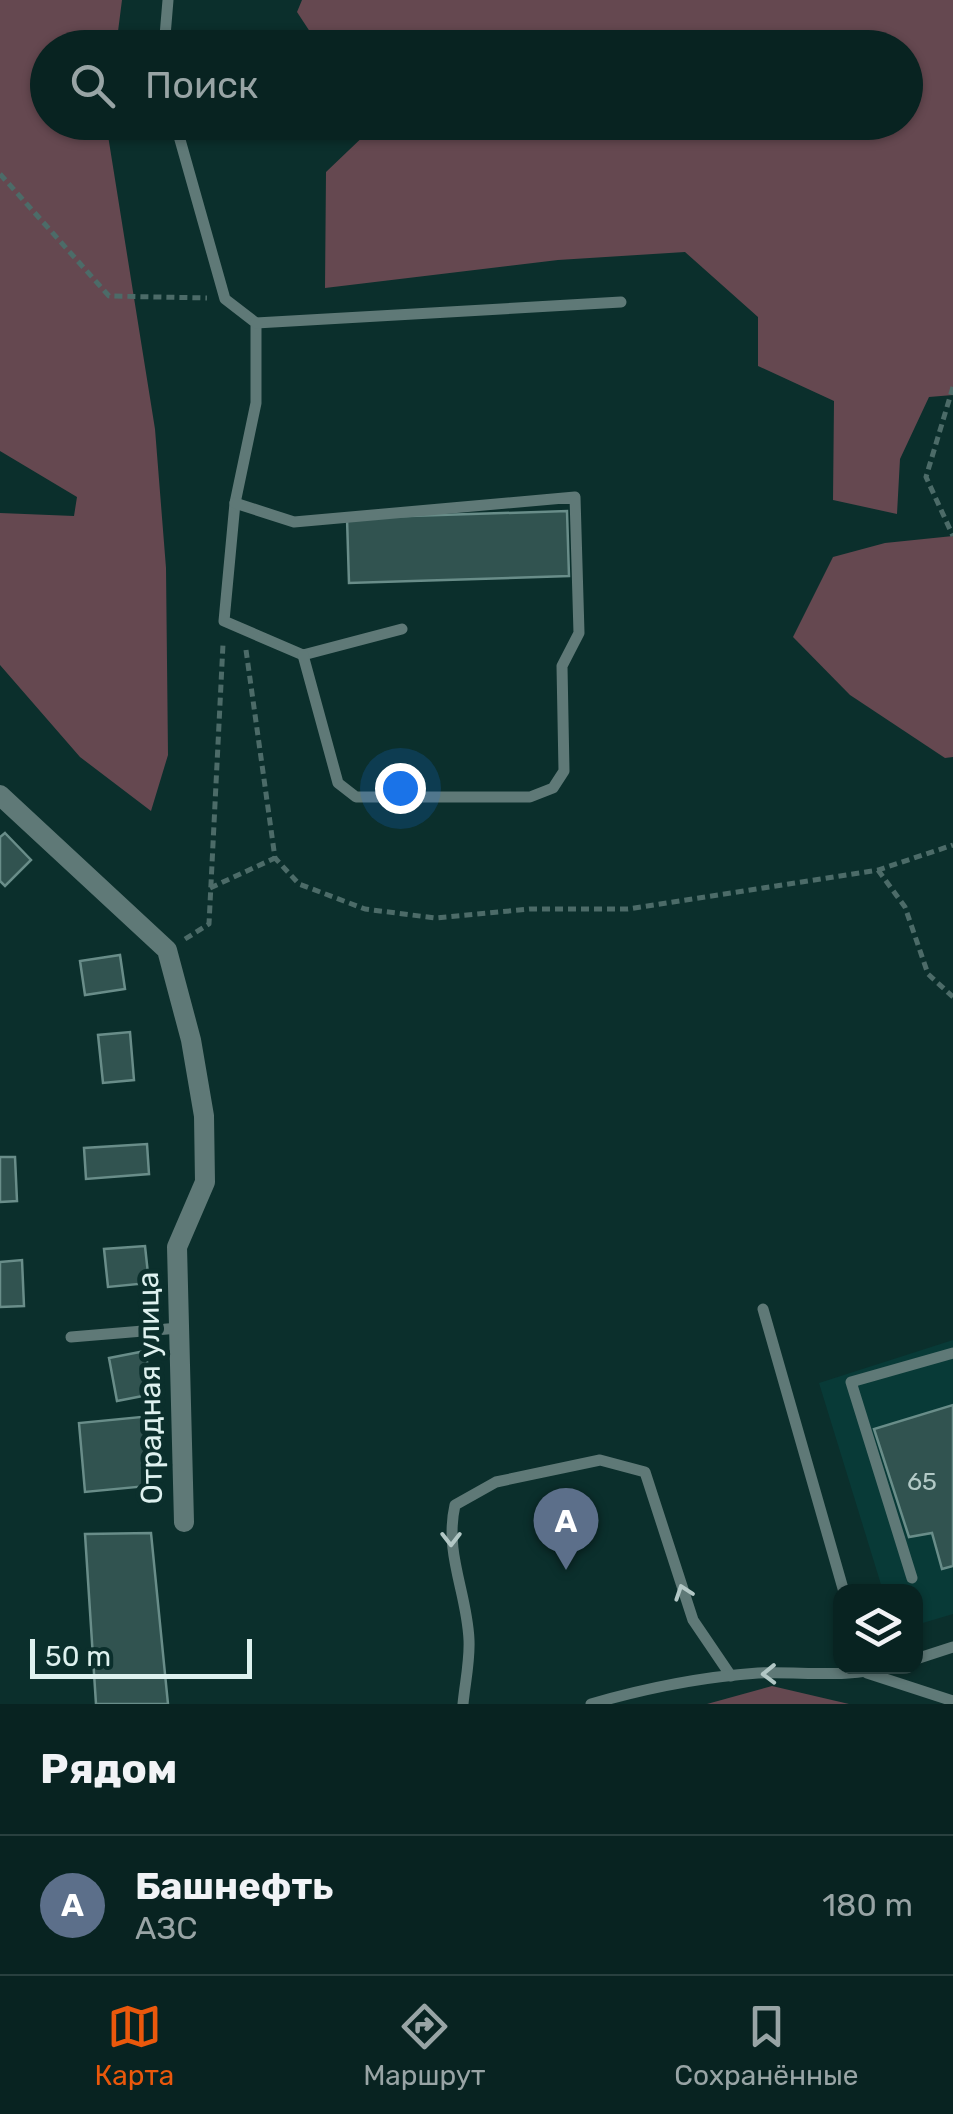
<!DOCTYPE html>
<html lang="ru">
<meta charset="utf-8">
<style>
body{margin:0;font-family:Rubik,sans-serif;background:#162f2e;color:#f1f3f6}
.controls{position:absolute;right:30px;bottom:30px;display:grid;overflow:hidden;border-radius:20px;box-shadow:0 2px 8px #0004}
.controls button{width:90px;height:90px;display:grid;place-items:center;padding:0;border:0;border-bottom:2px solid #29403f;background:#082321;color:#f1f3f6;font:50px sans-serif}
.scale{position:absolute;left:30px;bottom:25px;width:222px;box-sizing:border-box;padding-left:10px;border:5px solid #def1ef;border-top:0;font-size:28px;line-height:35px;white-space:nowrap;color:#def1ef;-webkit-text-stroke:8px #0b2f2c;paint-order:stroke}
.you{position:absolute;left:400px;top:788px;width:35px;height:35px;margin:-25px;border:8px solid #fff;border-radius:50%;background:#1a73e8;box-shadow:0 0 0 15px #1a73e833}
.badge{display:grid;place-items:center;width:65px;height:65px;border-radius:50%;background:#ea580c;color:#fff;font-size:32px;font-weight:700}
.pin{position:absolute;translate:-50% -82px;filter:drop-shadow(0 2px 5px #0008)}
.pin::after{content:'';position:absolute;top:52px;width:35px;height:30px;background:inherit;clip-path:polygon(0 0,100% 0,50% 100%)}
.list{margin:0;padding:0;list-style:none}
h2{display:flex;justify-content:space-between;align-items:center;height:130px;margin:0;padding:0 40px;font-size:42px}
h2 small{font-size:32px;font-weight:400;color:#98a4a5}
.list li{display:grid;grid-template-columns:65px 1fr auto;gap:30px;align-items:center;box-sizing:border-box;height:140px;padding:0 40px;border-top:2px solid #29403f}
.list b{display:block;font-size:38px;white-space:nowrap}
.list p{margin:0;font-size:32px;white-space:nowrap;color:#98a4a5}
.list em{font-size:32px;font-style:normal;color:#98a4a5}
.icon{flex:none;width:55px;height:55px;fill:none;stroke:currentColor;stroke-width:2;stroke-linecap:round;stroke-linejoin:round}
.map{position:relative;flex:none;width:953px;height:1704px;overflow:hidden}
.search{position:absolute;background:#082321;box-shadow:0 2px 8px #0004;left:30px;right:30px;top:30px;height:110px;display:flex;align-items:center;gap:25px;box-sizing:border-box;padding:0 35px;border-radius:55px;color:#98a4a5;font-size:38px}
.sheet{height:270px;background:#082321}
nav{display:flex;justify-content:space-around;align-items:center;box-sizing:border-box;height:140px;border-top:2px solid #29403f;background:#082321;font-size:28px;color:#98a4a5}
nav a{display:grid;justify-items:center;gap:5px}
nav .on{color:#ea580c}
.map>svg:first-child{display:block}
.built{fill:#083a37}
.green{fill:#654850}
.building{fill:#315350;stroke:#698d89;stroke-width:2.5}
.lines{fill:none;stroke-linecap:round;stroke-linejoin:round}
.path{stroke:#4c6b68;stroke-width:5;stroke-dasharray:8 5;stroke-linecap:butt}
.service{stroke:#5f7977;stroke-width:11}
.minor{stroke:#5f7977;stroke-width:20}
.oneway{stroke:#b2c7c5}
.labels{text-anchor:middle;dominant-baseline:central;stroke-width:10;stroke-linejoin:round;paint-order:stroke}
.number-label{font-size:25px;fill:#b3cac7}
.street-label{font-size:30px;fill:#def1ef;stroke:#0b2f2c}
</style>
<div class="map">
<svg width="953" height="1704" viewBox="0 0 953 1704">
<rect width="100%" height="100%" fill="#0b2f2c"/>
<!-- built -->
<polygon class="built" points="953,1340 953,1614 916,1625 916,1592 883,1591 819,1383"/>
<!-- green -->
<g class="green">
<polygon points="0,0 122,0 116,47 48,48 48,122 106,123 155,429 166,568 168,755 151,811 80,757 0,665 0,513 74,516 77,497 0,451"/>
<polygon points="302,0 953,0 953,395 929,397 900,459 897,514 833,500 834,401 758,366 758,317 685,252 558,260 325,288 326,172 371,129 368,123 906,122 906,48 320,47 297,12"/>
<polygon points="953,536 953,757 945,758 850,695 793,637 833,557 885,543"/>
<polygon points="772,1686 849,1704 707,1704"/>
</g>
<!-- building -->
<g class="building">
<polygon points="567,511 569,576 349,583 347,518"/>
<polygon points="5,833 31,860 5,886 0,881 0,837"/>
<polygon points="120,955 125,989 85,995 80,961"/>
<polygon points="130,1032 134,1080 103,1083 98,1035"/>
<polygon points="147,1144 149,1174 86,1179 84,1148"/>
<polygon points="0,1157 15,1157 17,1201 0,1202"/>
<polygon points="145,1246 149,1283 108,1287 104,1249"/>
<polygon points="22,1260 24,1306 0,1307 0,1262"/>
<polygon points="145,1351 153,1394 117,1401 109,1358"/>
<polygon points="953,1405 953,1566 942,1569 932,1533 909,1537 874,1429"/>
<polygon points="151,1416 158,1485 85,1492 79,1423"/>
<polygon points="151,1533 168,1704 96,1704 85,1534"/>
</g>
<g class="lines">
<!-- path -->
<g class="path">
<polyline points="0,174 109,296 207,298"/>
<polyline points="953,387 926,477 953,536"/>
<polyline points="246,650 275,858 299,884 365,909 435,918 530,909 628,909 878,870 953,845"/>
<polyline points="878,870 905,907 928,974 953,997"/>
<polyline points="210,888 275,858"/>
<polyline points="185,939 209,924 223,644"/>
</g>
<!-- service -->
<g class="service">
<polyline points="164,48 168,0"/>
<polyline points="175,122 225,299 256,323 256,403 235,503 224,621 303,655 402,629"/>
<polyline points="256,323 621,302"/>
<polyline points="235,503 294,522 575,497 579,633 562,666 564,771 553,788 530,797 356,797 338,783 303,655"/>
<polyline points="763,1309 844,1592"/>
<polyline points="71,1337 179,1328"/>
<polyline points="912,1578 851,1382 953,1353"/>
<polyline points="916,1659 953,1647"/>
<polyline points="867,1673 953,1701"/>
<path d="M 463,1704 C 465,1683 470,1661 469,1640 C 467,1592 444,1554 455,1505 L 496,1482 L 600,1460 L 645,1472 L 693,1620 L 731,1676"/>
<path d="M 591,1704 C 646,1688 701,1677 758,1673 C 802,1671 847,1679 889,1666"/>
</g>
<!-- minor -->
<polyline class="minor" points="0,795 167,950 191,1040 204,1116 205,1182 177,1247 184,1522"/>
</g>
<!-- one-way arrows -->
<defs><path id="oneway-chevron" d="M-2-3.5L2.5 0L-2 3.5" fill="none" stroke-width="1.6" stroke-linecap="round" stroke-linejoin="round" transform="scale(2.5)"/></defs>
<g class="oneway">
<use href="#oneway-chevron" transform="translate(451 1539) rotate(90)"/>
<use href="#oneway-chevron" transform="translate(683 1592) rotate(-109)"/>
<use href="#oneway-chevron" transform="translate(769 1674) rotate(179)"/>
</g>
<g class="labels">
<!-- number labels -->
<g class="number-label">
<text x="922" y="1481">65</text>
</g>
<!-- street labels -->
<g class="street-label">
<text transform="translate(150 1388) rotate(-91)">Отрадная улица</text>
</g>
</g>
</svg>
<div class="controls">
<button><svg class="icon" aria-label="layers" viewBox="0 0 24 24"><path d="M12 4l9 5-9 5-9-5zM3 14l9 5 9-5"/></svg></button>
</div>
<div class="scale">50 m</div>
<div class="you"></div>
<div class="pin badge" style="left:566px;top:1570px;background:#5c6f8a">A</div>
<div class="search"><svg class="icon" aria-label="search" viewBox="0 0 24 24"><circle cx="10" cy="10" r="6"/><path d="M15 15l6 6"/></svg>Поиск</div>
</div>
<section class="sheet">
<h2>Рядом<small></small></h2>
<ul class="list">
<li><span class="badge" style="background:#5c6f8a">A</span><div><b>Башнефть</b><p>АЗС</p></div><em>180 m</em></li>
</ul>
</section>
<nav>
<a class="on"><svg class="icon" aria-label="map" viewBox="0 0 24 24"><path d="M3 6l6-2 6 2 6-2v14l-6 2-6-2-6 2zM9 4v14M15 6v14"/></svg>Карта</a>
<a><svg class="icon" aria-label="directions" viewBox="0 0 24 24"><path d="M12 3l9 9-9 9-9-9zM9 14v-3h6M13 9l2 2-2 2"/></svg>Маршрут</a>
<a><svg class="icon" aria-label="saved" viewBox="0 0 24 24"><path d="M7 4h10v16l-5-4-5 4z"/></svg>Сохранённые</a>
</nav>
